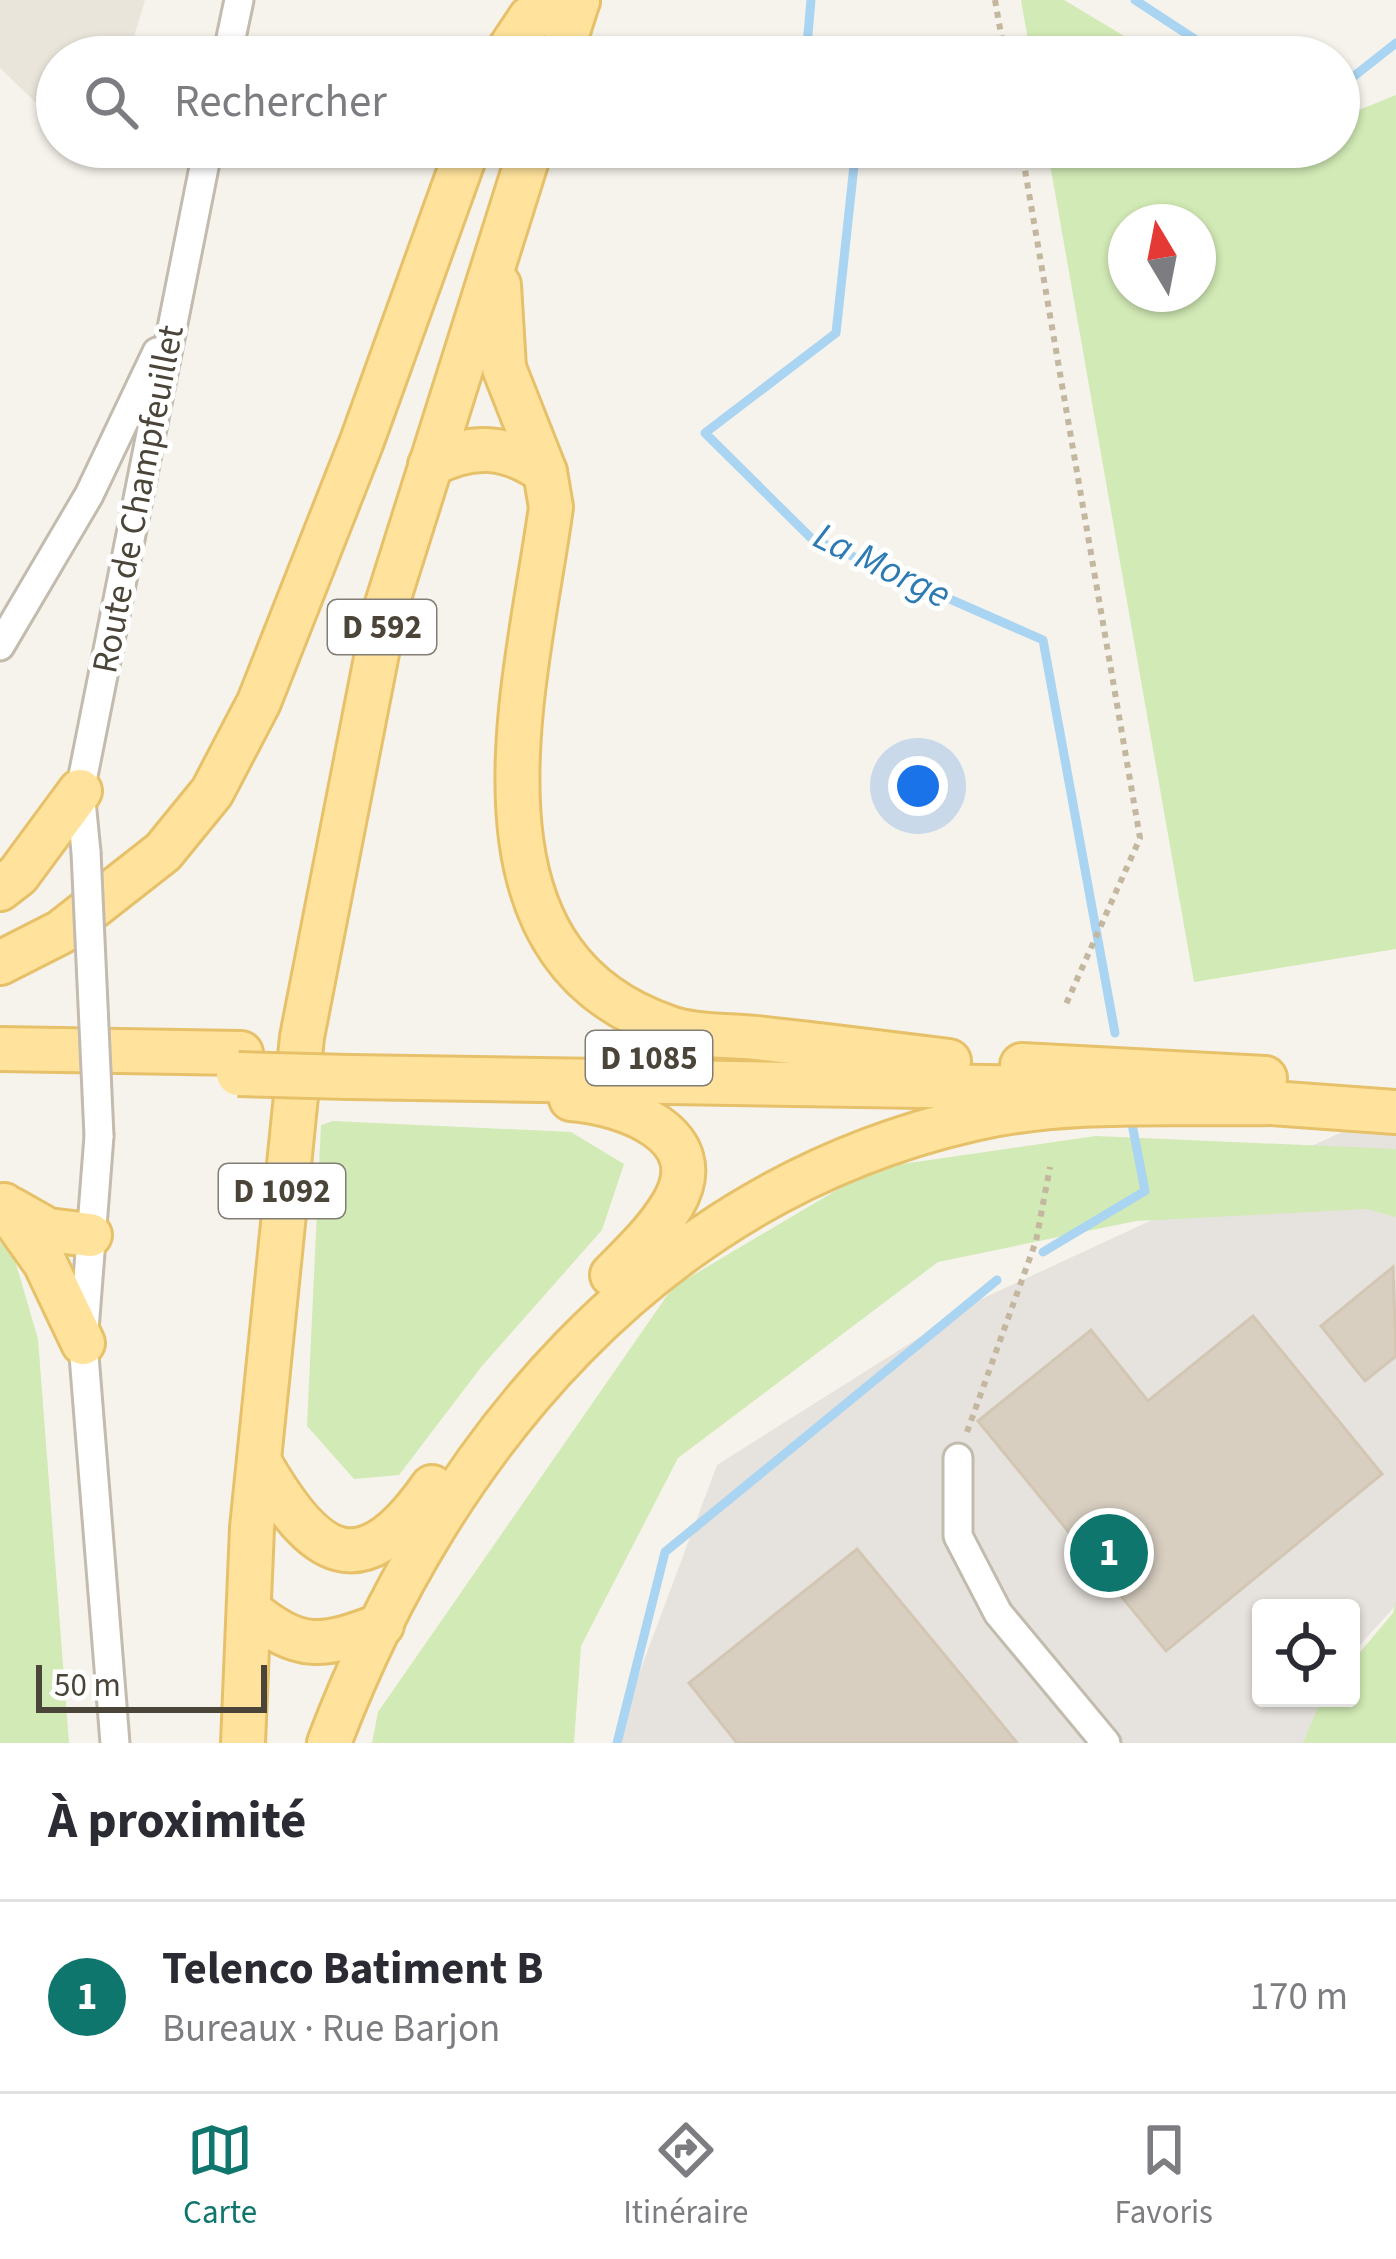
<!DOCTYPE html>
<html lang="fr">
<meta charset="utf-8">
<style>
body{margin:0;font-family:"Source Sans 3",sans-serif;background:#f2f2f3;color:#2b2b33}
.controls{position:absolute;right:36px;bottom:36px;display:grid;overflow:hidden;border-radius:12px;box-shadow:0 3px 9px #0004}
.controls button{width:108px;height:108px;display:grid;place-items:center;padding:0;border:0;border-bottom:3px solid #e1e1e2;background:#fff;color:#2b2b33;font:60px sans-serif}
.compass{position:absolute;left:1108px;top:204px;width:108px;height:108px;border-radius:50%;background:#fff;box-shadow:0 3px 9px #0004;rotate:350deg}
.scale{position:absolute;left:36px;bottom:30px;width:231px;box-sizing:border-box;padding-left:12px;border:6px solid #4b4439;border-top:0;font-size:33px;line-height:42px;white-space:nowrap;color:#4b4439;-webkit-text-stroke:9px #fff;paint-order:stroke}
.you{position:absolute;left:918px;top:786px;width:42px;height:42px;margin:-30px;border:9px solid #fff;border-radius:50%;background:#1a73e8;box-shadow:0 0 0 18px #1a73e833}
.badge{display:grid;place-items:center;width:78px;height:78px;border-radius:50%;background:#0f766e;color:#fff;font-size:39px;font-weight:700}
.pin{position:absolute;translate:-50% -50%;border:6px solid #fff;box-shadow:0 3px 12px #0006}
.list{margin:0;padding:0;list-style:none}
h2{display:flex;justify-content:space-between;align-items:center;height:156px;margin:0;padding:0 48px;font-size:51px}
h2 small{font-size:39px;font-weight:400;color:#7c7c81}
.list li{display:grid;grid-template-columns:78px 1fr auto;gap:36px;align-items:center;box-sizing:border-box;height:192px;padding:0 48px;border-top:3px solid #e1e1e2}
.list b{display:block;font-size:45px;white-space:nowrap}
.list p{margin:0;font-size:39px;white-space:nowrap;color:#7c7c81}
.list em{font-size:39px;font-style:normal;color:#7c7c81}
.icon{flex:none;width:66px;height:66px;fill:none;stroke:currentColor;stroke-width:2;stroke-linecap:round;stroke-linejoin:round}
.map{position:relative;flex:none;width:1396px;height:1743px;overflow:hidden}
.search{position:absolute;background:#fff;box-shadow:0 3px 9px #0004;left:36px;right:36px;top:36px;height:132px;display:flex;align-items:center;gap:30px;box-sizing:border-box;padding:0 42px;border-radius:66px;color:#7c7c81;font-size:45px}
.sheet{height:348px;background:#fff}
nav{display:flex;justify-content:space-around;align-items:center;box-sizing:border-box;height:168px;border-top:3px solid #e1e1e2;background:#fff;font-size:33px;color:#7c7c81}
nav a{display:grid;justify-items:center;gap:6px}
nav .on{color:#0f766e}
.map>svg:first-child{display:block}
.residential{fill:#eae5da}
.industrial{fill:#e6e2dd}
.green{fill:#d2eab5;fill-rule:evenodd}
.lines{fill:none;stroke-linecap:round;stroke-linejoin:round}
.stream{stroke:#a9d4f2;stroke-width:9}
.building{fill:#d8cfc1;stroke:#d3c7b4;stroke-width:3}
.minor-casing{stroke:#c2bbae;stroke-width:33}
.primary-casing{stroke:#e6c16a;stroke-width:48}
.path{stroke:#c4b79f;stroke-width:6;stroke-dasharray:6 6;stroke-linecap:butt}
.minor{stroke:#fff;stroke-width:27}
.primary{stroke:#ffe39c;stroke-width:42}
.minor-bridge-casing{stroke:#c2bbae;stroke-width:33;stroke-linecap:butt}
.primary-bridge-casing{stroke:#e6c16a;stroke-width:48;stroke-linecap:butt}
.minor-bridge{stroke:#fff;stroke-width:27}
.primary-bridge{stroke:#ffe39c;stroke-width:42}
.labels{text-anchor:middle;dominant-baseline:central;stroke-width:10;stroke-linejoin:round;paint-order:stroke}
.shield{fill:#fff;stroke:#817c74;stroke-width:3}
.shield-label{font-size:33px;font-weight:bold;fill:#4b4439}
.street-label{font-size:36px;fill:#4b4439;stroke:#fff}
.water-label{font-size:39px;font-style:italic;fill:#2e7ab2;stroke:#fff}
</style>
<div class="map">
<svg width="1396" height="1743" viewBox="0 0 1396 1743">
<rect width="100%" height="100%" fill="#f6f3ec"/>
<!-- residential -->
<polygon class="residential" points="0,0 145,0 128,57 57,57 57,123 0,68"/>
<!-- industrial -->
<polygon class="industrial" points="1355,1126 1396,1134 1396,1605 1351,1655 1351,1608 1261,1608 1261,1698 1327,1698 1318,1743 620,1743 617,1733 717,1465 977,1301"/>
<!-- green -->
<g class="green">
<polygon points="1021,0 1064,0 1159,57 1031,57"/>
<path d="M 1396,95 L 1396,949 L 1194,982 L 1047,147 L 1339,147 L 1339,118 ZM 1126,222 L 1198,222 L 1198,294 L 1126,294 Z"/>
<polygon points="333,1121 571,1132 624,1164 602,1230 482,1366 399,1475 354,1479 307,1426 321,1125"/>
<polygon points="1096,1136 1396,1149 1396,1217 1367,1209 1136,1221 938,1262 678,1458 581,1646 574,1743 372,1743 378,1712 673,1287 874,1168"/>
<polygon points="0,1242 12,1250 38,1339 69,1743 0,1743"/>
<polygon points="1396,1601 1396,1743 1303,1743 1322,1698 1351,1698 1351,1663 1393,1613"/>
</g>
<g class="lines">
<!-- stream -->
<g class="stream">
<polyline points="1135,0 1222,57"/>
<polyline points="806,57 811,0"/>
<polyline points="1339,88 1396,43"/>
<polyline points="856,147 836,333 705,433 811,538 1043,640 1115,1033"/>
<polyline points="1043,1252 1145,1191 1132,1124"/>
<polyline points="617,1743 665,1552 997,1280"/>
</g>
</g>
<!-- building -->
<g class="building">
<polygon points="1393,1267 1396,1356 1365,1381 1321,1326"/>
<polygon points="1253,1316 1382,1474 1166,1651 978,1421 1091,1330 1148,1401"/>
<polygon points="857,1549 1000,1722 1017,1743 737,1743 689,1683"/>
</g>
<g class="lines">
<!-- minor casing -->
<g class="minor-casing">
<g id="minor">
<polyline points="227,57 239,0"/>
<polyline points="0,646 89,495 157,352"/>
<polyline points="86,852 80,791 208,147"/>
<polyline points="99,1136 83,1343 115,1743"/>
<polyline points="958,1458 958,1536 998,1613 1106,1743"/>
</g>
</g>
<!-- primary casing -->
<g class="primary-casing">
<g id="primary">
<polyline points="504,57 530,18 578,1"/>
<polyline points="560,57 578,0"/>
<path d="M 499,285 L 504,368 L 545,472 L 551,507 C 528,677 447,951 667,1027 C 693,1037 729,1035 757,1038 C 821,1045 885,1053 949,1061"/>
<path d="M 430,465 C 472,443 507,445 545,472"/>
<polyline points="0,889 18,875 80,791"/>
<polyline points="0,963 61,932 163,852 212,792 259,702 362,441 468,147"/>
<polyline points="0,1049 241,1053"/>
<polyline points="1022,1065 1265,1078"/>
<polyline points="349,1077 1056,1088"/>
<path d="M 571,1099 C 623,1103 714,1134 673,1204 C 657,1231 634,1253 612,1275"/>
<polyline points="1244,1101 1396,1112"/>
<polyline points="4,1205 45,1263 83,1343"/>
<polyline points="11,1209 48,1230 90,1235"/>
<path d="M 259,1461 C 313,1556 359,1591 432,1487"/>
<path d="M 249,1610 C 300,1652 322,1648 382,1625"/>
<polyline points="243,1743 252,1528 302,1037 386,607 531,147"/>
<path d="M 329,1743 C 441,1447 654,1192 973,1119 C 1069,1097 1174,1105 1272,1103"/>
</g>
</g>
<!-- path -->
<g class="path">
<polyline points="995,0 1005,57"/>
<polyline points="1021,147 1140,838 1066,1004"/>
<polyline points="967,1432 1036,1241 1050,1167"/>
</g>
<!-- minor -->
<use href="#minor" class="minor"/>
<!-- primary -->
<use href="#primary" class="primary"/>
<!-- minor-bridge casing -->
<g class="minor-bridge-casing">
<polyline id="minor-bridge" points="86,852 99,1136"/>
</g>
<!-- primary-bridge casing -->
<g class="primary-bridge-casing">
<polyline id="primary-bridge" points="238,1074 349,1077"/>
</g>
<!-- minor-bridge -->
<use href="#minor-bridge" class="minor-bridge"/>
<!-- primary-bridge -->
<use href="#primary-bridge" class="primary-bridge"/>
</g>
<g class="labels">
<!-- shield labels -->
<g class="shield">
<rect x="328" y="600" width="108" height="54" rx="9"/>
<rect x="586" y="1031" width="126" height="54" rx="9"/>
<rect x="219" y="1164" width="126" height="54" rx="9"/>
</g>
<g class="shield-label">
<text x="382" y="627">D 592</text>
<text x="649" y="1058">D 1085</text>
<text x="282" y="1191">D 1092</text>
</g>
<!-- street labels -->
<g class="street-label">
<text transform="translate(138 499) rotate(-79)">Route de Champfeuillet</text>
</g>
<!-- water labels -->
<g class="water-label">
<text transform="translate(882 566) rotate(26)">La Morge</text>
</g>
</g>
</svg>
<div class="controls">
<button><svg class="icon" aria-label="locate" viewBox="0 0 24 24"><circle cx="12" cy="12" r="6"/><path d="M12 2v4M12 18v4M2 12h4M18 12h4"/></svg></button>
</div>
<svg class="compass" viewBox="-18 -18 36 36"><path d="M0-13l5 13h-10z" fill="#e53935"/><path d="M0 13l5-13h-10z" fill="#7c7c81"/></svg>
<div class="scale">50 m</div>
<div class="you"></div>
<div class="pin badge" style="left:1109px;top:1553px">1</div>
<div class="search"><svg class="icon" aria-label="search" viewBox="0 0 24 24"><circle cx="10" cy="10" r="6"/><path d="M15 15l6 6"/></svg>Rechercher</div>
</div>
<section class="sheet">
<h2>À proximité<small></small></h2>
<ul class="list">
<li><span class="badge">1</span><div><b>Telenco Batiment B</b><p>Bureaux · Rue Barjon</p></div><em>170 m</em></li>
</ul>
</section>
<nav>
<a class="on"><svg class="icon" aria-label="map" viewBox="0 0 24 24"><path d="M3 6l6-2 6 2 6-2v14l-6 2-6-2-6 2zM9 4v14M15 6v14"/></svg>Carte</a>
<a><svg class="icon" aria-label="directions" viewBox="0 0 24 24"><path d="M12 3l9 9-9 9-9-9zM9 14v-3h6M13 9l2 2-2 2"/></svg>Itinéraire</a>
<a><svg class="icon" aria-label="saved" viewBox="0 0 24 24"><path d="M7 4h10v16l-5-4-5 4z"/></svg>Favoris</a>
</nav>
